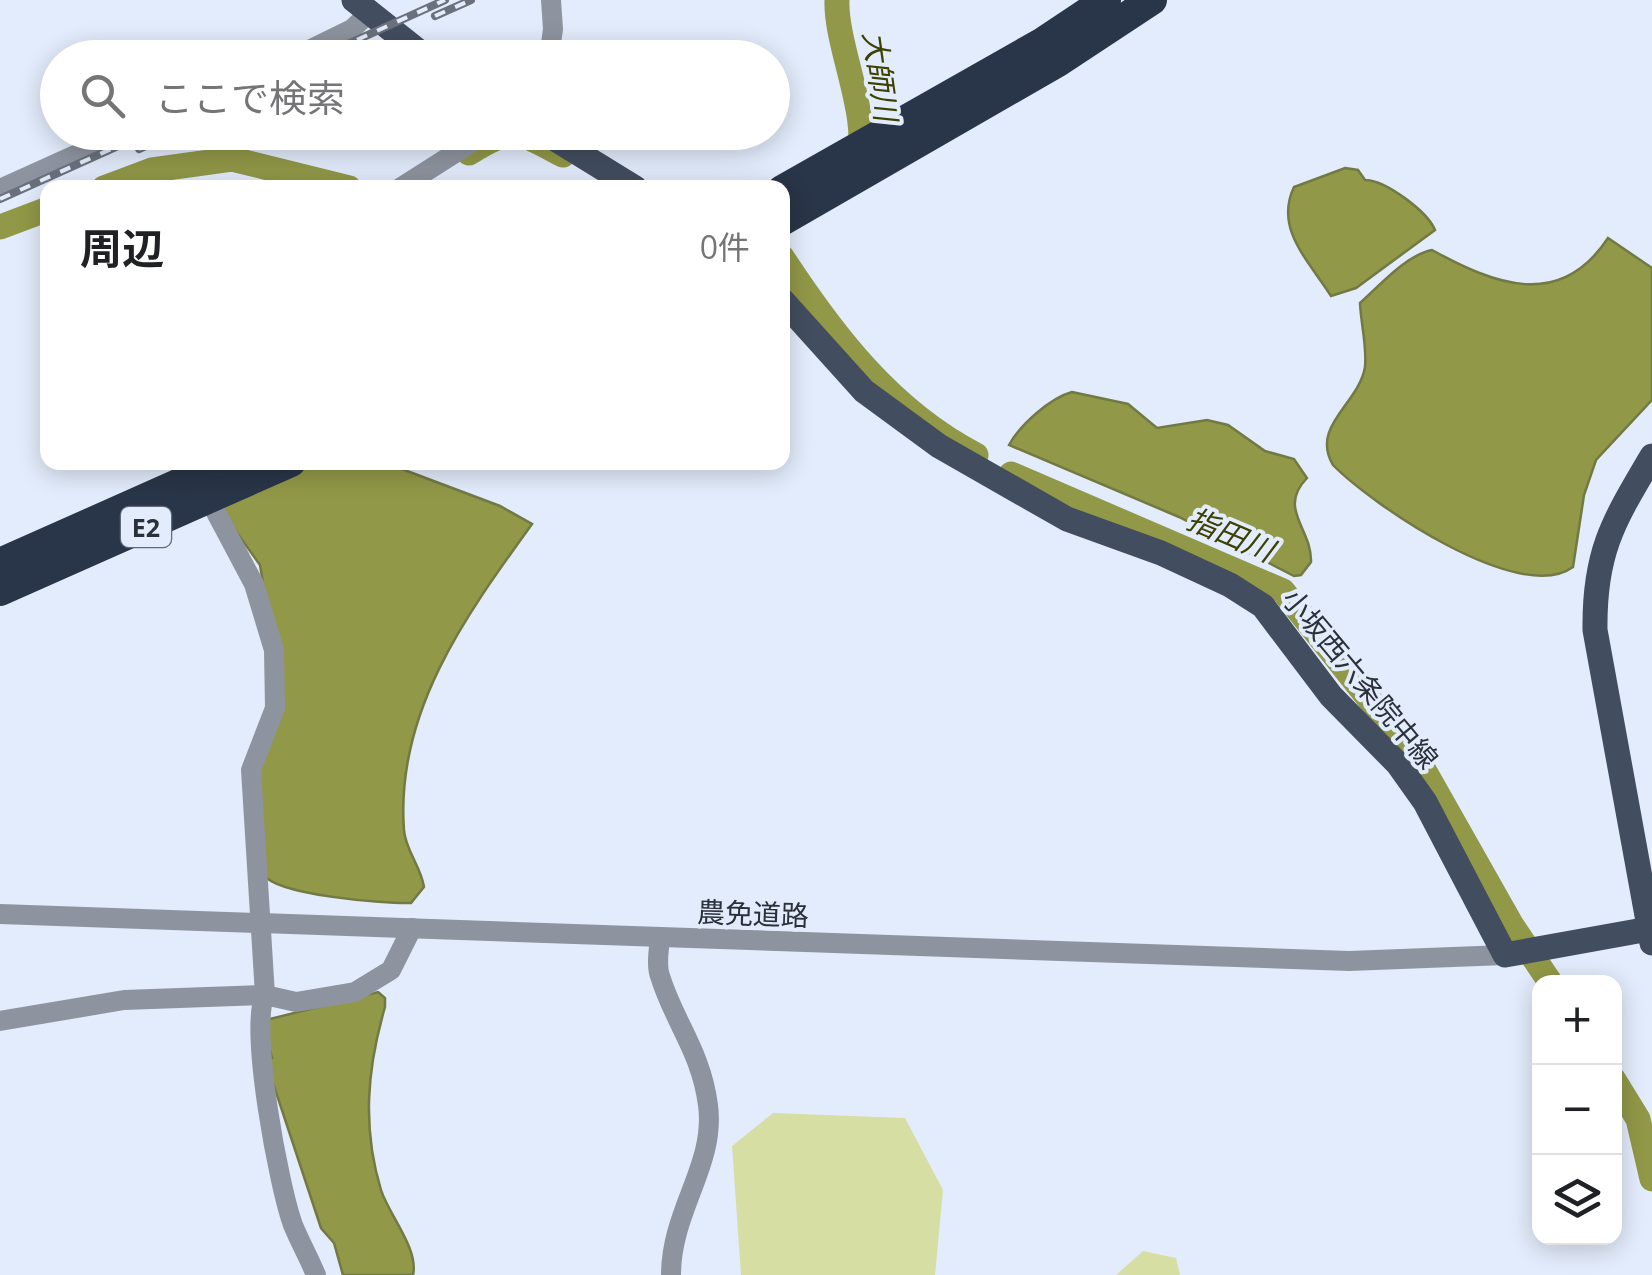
<!DOCTYPE html>
<html lang="ja">
<meta charset="utf-8">
<style>
body{margin:0;font-family:"Open Sans","Noto Sans JP",sans-serif;background:#f2f2f2;color:#202124}
.controls{position:absolute;right:30px;bottom:30px;display:grid;overflow:hidden;border-radius:20px;box-shadow:0 5px 25px #0003}
.controls button{width:90px;height:90px;display:grid;place-items:center;padding:0;border:0;border-bottom:2px solid #e0e0e0;background:#fff;color:#202124;font:50px sans-serif}
.list{margin:0;padding:0;list-style:none}
h2{display:flex;justify-content:space-between;align-items:center;height:130px;margin:0;padding:0 40px;font-size:42px}
h2 small{font-size:32px;font-weight:400;color:#757577}
.icon{flex:none;width:55px;height:55px;fill:none;stroke:currentColor;stroke-width:2;stroke-linecap:round;stroke-linejoin:round}
.map{position:relative;flex:none;width:1652px;height:1275px;overflow:hidden}
.search{position:absolute;background:#fff;box-shadow:0 5px 25px #0003;left:40px;top:40px;width:750px;height:110px;display:flex;align-items:center;gap:25px;box-sizing:border-box;padding:0 35px;border-radius:55px;color:#757577;font-size:38px}
.panel{position:absolute;background:#fff;box-shadow:0 5px 25px #0003;left:40px;top:180px;width:750px;height:290px;border-radius:20px}
.map>svg:first-child{display:block}
.green{fill:#d7dea4}
.water{fill:#919847;stroke:#727943;stroke-width:2.5}
.lines{fill:none;stroke-linecap:round;stroke-linejoin:round}
.river{stroke:#919847;stroke-width:25}
.minor{stroke:#8e949f;stroke-width:20}
.major{stroke:#424d5f;stroke-width:25}
.highway{stroke:#293548;stroke-width:30}
.rail-casing{stroke:#6a717c;stroke-width:8}
.rail{stroke:#e3ecfc;stroke-width:4;stroke-dasharray:11;stroke-linecap:butt}
.labels{text-anchor:middle;dominant-baseline:central;stroke-width:8;stroke-linejoin:round;paint-order:stroke}
.shield{fill:#e3ecfc;stroke:#626974;stroke-width:2.5}
.shield-label{font-size:25px;font-weight:bold;fill:#2b313a}
.street-label{font-size:28px;fill:#2b313a;stroke:#e3ecfc}
.water-label{font-size:30px;font-style:italic;fill:#3c4000;stroke:#e3ecfc}
</style>
<div class="map">
<svg width="1652" height="1275" viewBox="0 0 1652 1275">
<rect width="100%" height="100%" fill="#e3ecfc"/>
<!-- green -->
<g class="green">
<polygon points="773,1113 905,1118 943,1190 935,1275 741,1275 732,1146"/>
<polygon points="1143,1251 1176,1258 1180,1275 1116,1275"/>
</g>
<!-- water -->
<g class="water">
<path d="M 1345,168 L 1358,170 L 1365,180 C 1385,180 1427,211 1435,230 L 1356,288 L 1331,296 C 1309,261 1274,229 1294,187 Z"/>
<path d="M 1608,238 L 1652,268 L 1652,400 L 1596,460 L 1584,495 L 1573,567 C 1520,606 1371,504 1333,465 C 1310,426 1359,404 1365,367 C 1367,345 1361,325 1360,303 C 1379,286 1406,255 1432,250 C 1494,284 1560,311 1608,238 Z"/>
<path d="M 1072,392 L 1128,404 L 1157,428 L 1207,420 L 1228,425 L 1265,451 L 1294,459 L 1307,478 C 1277,509 1312,528 1311,562 L 1301,575 L 1294,576 L 1179,517 L 1009,445 C 1020,425 1050,398 1072,392 Z"/>
<path d="M 215,463 L 386,463 L 500,506 L 532,524 C 467,614 395,712 404,830 C 405,849 421,867 424,887 L 411,903 C 384,904 277,895 264,875 L 257,770 L 281,693 L 260,565 L 220,509 Z"/>
<path d="M 378,992 L 385,998 L 385,1007 C 367,1069 362,1127 381,1190 C 389,1215 419,1249 413,1275 L 343,1275 L 334,1243 L 321,1228 L 266,1062 L 272,1058 L 262,1021 Z"/>
</g>
<g class="lines">
<!-- river -->
<g class="river">
<path d="M 837,0 C 835,45 873,122 857,161"/>
<path d="M 469,153 C 515,125 516,131 563,155"/>
<polyline points="104,188 152,170 232,159 349,188"/>
<polyline points="0,227 48,209"/>
<path d="M 782,257 C 833,335 891,411 976,455"/>
<polyline points="1011,474 1283,591 1420,763 1511,924 1550,982"/>
<polyline points="1614,1080 1638,1119 1652,1179"/>
</g>
<!-- minor -->
<g class="minor">
<polyline points="293,58 352,29 369,13"/>
<polyline points="549,58 553,29 551,0"/>
<polyline points="400,188 488,132"/>
<polyline points="0,189 126,132"/>
<path d="M 203,488 L 254,584 L 274,650 L 275,708 L 251,770 L 265,995 C 249,1028 279,1187 293,1225 C 300,1242 309,1258 316,1275"/>
<polyline points="0,914 1349,961 1505,955"/>
<path d="M 660,938 C 659,949 656,965 660,976 C 674,1022 701,1051 708,1105 C 716,1165 671,1210 671,1275"/>
<polyline points="0,1021 124,1000 265,995 296,1002 355,992 391,970 412,928"/>
</g>
<!-- major -->
<g class="major">
<polyline points="354,0 427,58"/>
<polyline points="544,132 635,188"/>
<polyline points="782,300 864,391 939,446 1067,519 1161,553 1230,585 1263,606 1331,696 1398,764 1425,802 1505,955 1649,929"/>
<path d="M 1652,456 C 1613,522 1594,552 1595,630 L 1652,943"/>
</g>
<!-- highway -->
<g class="highway">
<polyline points="782,190 1043,42 1106,0"/>
<polyline points="782,221 1058,62 1152,0"/>
<polyline points="0,563 227,462"/>
<polyline points="0,591 291,462"/>
</g>
<!-- rail casing -->
<g class="rail-casing">
<g id="rail">
<polyline points="435,16 471,0"/>
<polyline points="317,58 445,0"/>
<polyline points="139,149 176,132"/>
<polyline points="0,199 149,132"/>
</g>
</g>
<!-- rail -->
<use href="#rail" class="rail"/>
</g>
<g class="labels">
<!-- shield labels -->
<rect class="shield" x="121" y="507" width="50" height="40" rx="8"/>
<g class="shield-label">
<text x="146" y="527">E2</text>
</g>
<!-- street labels -->
<g class="street-label">
<text transform="translate(1361 678) rotate(50)">小坂西六条院中線</text>
<text transform="translate(753 913) rotate(2)">農免道路</text>
</g>
<!-- water labels -->
<g class="water-label">
<text transform="translate(881 76) rotate(82)">大師川</text>
<text transform="translate(1231 534) rotate(23)">指田川</text>
</g>
</g>
</svg>
<div class="controls">
<button>+</button>
<button>−</button>
<button><svg class="icon" aria-label="layers" viewBox="0 0 24 24"><path d="M12 4l9 5-9 5-9-5zM3 14l9 5 9-5"/></svg></button>
</div>
<div class="search"><svg class="icon" aria-label="search" viewBox="0 0 24 24"><circle cx="10" cy="10" r="6"/><path d="M15 15l6 6"/></svg>ここで検索</div>
<section class="panel">
<h2>周辺<small>0件</small></h2>
<ul class="list">
</ul>
</section>
</div>
